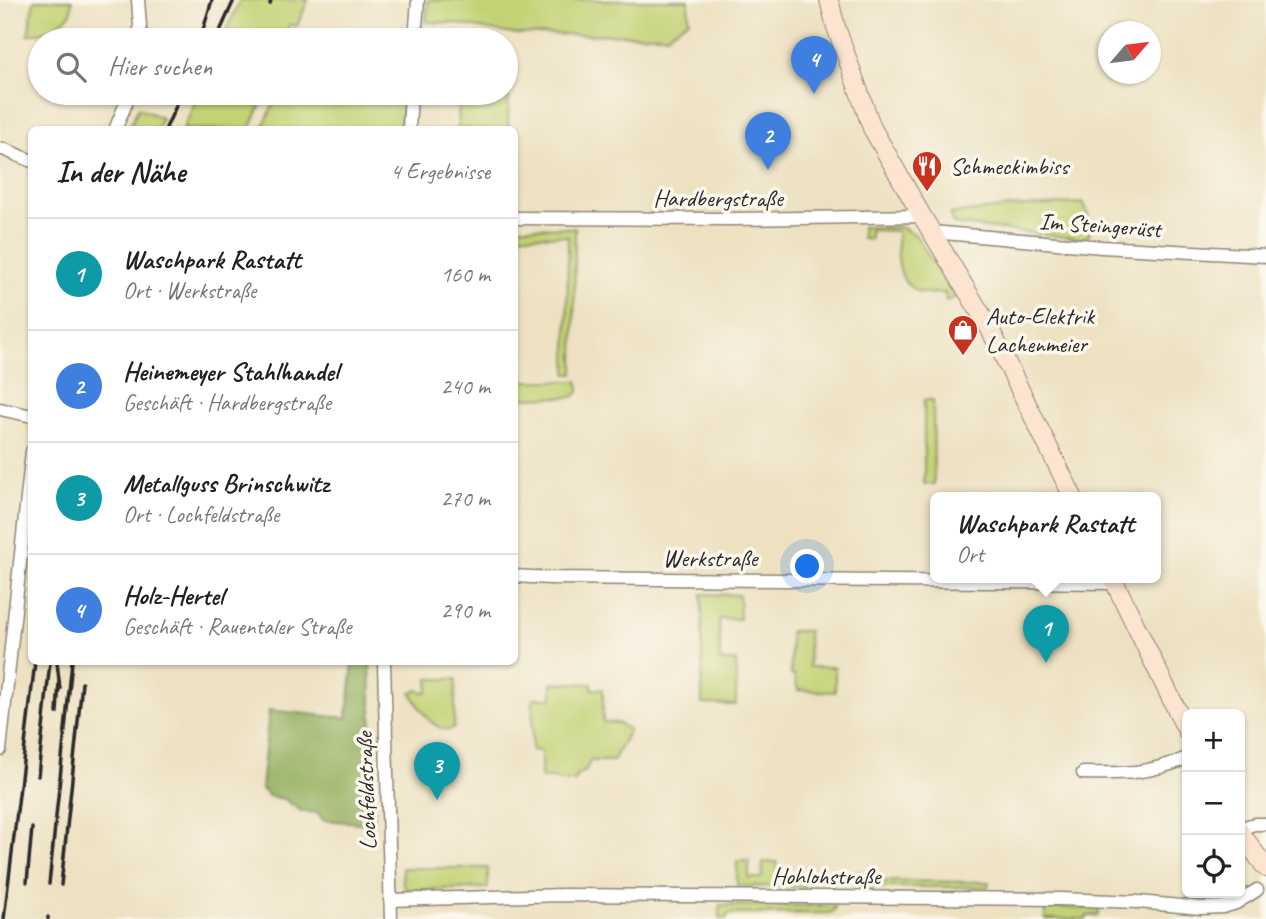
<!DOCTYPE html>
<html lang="de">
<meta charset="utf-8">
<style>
body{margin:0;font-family:Caveat,sans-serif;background:#f6f6f6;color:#222}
.controls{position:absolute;right:21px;bottom:21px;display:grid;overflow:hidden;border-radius:10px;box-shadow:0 2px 5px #0004}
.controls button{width:63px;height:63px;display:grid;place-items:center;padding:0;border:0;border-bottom:2px solid #e0e0e0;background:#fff;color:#222;font:35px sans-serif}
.compass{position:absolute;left:1098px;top:21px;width:63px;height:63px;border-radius:50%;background:#fff;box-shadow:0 2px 5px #0004;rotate:62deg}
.you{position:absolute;left:808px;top:567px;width:24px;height:24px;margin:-18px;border:5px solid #fff;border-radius:50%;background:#1a73e8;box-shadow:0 0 0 10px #1a73e833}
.badge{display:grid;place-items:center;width:46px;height:46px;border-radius:50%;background:#7c3aed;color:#fff;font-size:23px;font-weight:700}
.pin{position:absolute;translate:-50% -58px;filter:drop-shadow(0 2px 4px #0008)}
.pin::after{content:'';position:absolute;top:37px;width:24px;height:21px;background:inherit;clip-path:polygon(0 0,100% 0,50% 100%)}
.popup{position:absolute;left:930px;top:492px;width:231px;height:91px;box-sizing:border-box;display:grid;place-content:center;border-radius:10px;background:#fff;filter:drop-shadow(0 2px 5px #0005);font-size:23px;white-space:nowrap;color:#767676}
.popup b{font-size:26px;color:#222}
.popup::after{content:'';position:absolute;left:50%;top:100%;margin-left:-14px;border:14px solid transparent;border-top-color:#fff}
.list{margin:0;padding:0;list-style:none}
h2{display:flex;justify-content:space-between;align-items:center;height:91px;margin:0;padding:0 28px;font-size:30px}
h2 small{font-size:23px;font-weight:400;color:#767676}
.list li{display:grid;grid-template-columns:46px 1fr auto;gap:21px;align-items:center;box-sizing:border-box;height:112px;padding:0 28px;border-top:2px solid #e0e0e0}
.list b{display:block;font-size:26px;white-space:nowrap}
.list p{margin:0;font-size:23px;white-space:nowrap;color:#767676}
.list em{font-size:23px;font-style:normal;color:#767676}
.icon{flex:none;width:38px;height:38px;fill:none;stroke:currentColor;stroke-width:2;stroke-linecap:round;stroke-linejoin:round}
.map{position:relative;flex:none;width:1266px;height:919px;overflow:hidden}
.search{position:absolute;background:#fff;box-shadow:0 2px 5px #0004;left:28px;top:28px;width:490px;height:77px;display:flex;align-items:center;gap:18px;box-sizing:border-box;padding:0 24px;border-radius:38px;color:#767676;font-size:26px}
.panel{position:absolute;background:#fff;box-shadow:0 2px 5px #0004;left:28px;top:126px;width:490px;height:539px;border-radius:10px}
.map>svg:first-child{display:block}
.green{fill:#c3d275;stroke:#777e50;stroke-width:2}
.forest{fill:#9ab466;stroke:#627048;stroke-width:2}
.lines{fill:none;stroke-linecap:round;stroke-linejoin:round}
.street-casing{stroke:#8c8676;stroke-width:15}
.secondary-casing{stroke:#8c8676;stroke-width:20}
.street{stroke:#fff;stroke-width:12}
.secondary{stroke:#fde4d1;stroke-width:18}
.rail{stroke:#2b2b2b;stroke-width:3.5}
.labels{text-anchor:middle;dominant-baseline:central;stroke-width:7;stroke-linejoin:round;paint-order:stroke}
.poi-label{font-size:24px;fill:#2b2b2b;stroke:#fbf7ec;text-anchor:start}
.street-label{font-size:24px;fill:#2b2b2b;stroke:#fbf7ec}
</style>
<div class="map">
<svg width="1266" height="919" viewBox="0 0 1266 919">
<rect width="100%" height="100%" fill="#fbf7ec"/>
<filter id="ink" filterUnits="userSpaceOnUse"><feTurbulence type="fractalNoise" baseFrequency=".0143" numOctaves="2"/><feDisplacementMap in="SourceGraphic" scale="14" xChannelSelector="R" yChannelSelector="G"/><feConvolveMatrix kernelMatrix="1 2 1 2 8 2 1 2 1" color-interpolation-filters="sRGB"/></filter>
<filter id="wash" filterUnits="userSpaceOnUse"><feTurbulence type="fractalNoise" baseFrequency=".00686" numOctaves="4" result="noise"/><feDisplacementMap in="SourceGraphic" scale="28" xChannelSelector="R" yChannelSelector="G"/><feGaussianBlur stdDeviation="1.57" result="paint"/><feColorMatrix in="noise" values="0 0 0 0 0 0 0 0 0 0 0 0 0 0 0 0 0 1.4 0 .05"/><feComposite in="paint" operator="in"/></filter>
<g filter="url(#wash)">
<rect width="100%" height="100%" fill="#ede1c1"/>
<!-- green -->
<g class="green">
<polygon points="34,0 72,0 71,13 53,30 28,35"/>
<polygon points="240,0 308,0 297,26 290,24 282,40 222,40"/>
<polygon points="428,0 688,0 689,20 667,35 512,34 453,23 426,22"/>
<polygon points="506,84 509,84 508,129 458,129 459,93 506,93"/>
<polygon points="199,93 266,93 250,129 183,129"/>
<polygon points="279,93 393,93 404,97 400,129 262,129"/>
<polygon points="138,108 162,118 157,129 129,129"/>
<path d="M 1083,203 C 1089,213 1090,225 1089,236 L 1081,239 L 953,224 L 950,214 L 1009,207 Z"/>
<polygon points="515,227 575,228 574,374 567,374 568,236 515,235"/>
<path d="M 862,227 L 900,227 L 915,234 L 955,298 L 946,301 L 945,293 C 936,293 925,295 917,291 C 894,281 898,251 897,231 L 870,230 L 870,239 L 862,238 Z"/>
<polygon points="514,381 578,381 579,392 573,397 515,398"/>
<polygon points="924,400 933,400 934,484 924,484"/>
<polygon points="702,594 739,595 740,619 719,619 720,661 736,661 736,705 702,704"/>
<polygon points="790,631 808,631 809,667 835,667 835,692 798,690 794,675 791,675"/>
<path d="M 429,679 L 456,679 L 454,727 L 450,730 C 430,729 422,710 411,693 L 418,690 L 422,692 L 428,692 Z"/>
<polygon points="552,683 592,684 592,689 603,689 603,722 618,723 629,730 613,761 590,761 585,772 577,774 575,781 560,781 553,778 541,778 541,751 532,750 533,698 552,698"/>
<polygon points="737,861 749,861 749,878 762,878 763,862 777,862 777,878 804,878 804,887 737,886"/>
<polygon points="402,868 488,868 488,888 408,890 403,885"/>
<polygon points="859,871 861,873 862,881 989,882 988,887 861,887 857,884 855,876 856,872"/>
<polygon points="720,905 835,906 834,910 830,913 727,914 727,919 720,919"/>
<polygon points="1045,907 1099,909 1099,915 1087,916 1086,919 1045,919"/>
</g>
<!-- forest -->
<polygon class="forest" points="353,662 370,662 374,824 323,820 318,813 301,811 284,799 269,796 261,789 269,710 347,718"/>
</g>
<g filter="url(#ink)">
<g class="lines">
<!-- street casing -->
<g class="street-casing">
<g id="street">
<polyline points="138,0 141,40"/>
<polyline points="415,40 418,0"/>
<polyline points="115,130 130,93"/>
<polyline points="409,130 411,93"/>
<polyline points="0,149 3,149 32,161"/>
<polyline points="514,218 733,219 922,216"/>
<polyline points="932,232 1102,247 1266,256"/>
<polyline points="0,409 32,416"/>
<polyline points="514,576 550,578 1115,583"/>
<polyline points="384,662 391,919"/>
<polyline points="0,750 32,451"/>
<path d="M 1083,773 C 1124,774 1148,774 1187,758"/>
<polyline points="1240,828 1255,824 1266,824"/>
<polyline points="390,900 565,895 1060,899 1138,902 1201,908 1223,907 1236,903 1257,890"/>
</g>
</g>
<!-- secondary casing -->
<g class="secondary-casing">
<g id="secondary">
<polyline points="829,0 836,27 872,128 922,216 990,329 1073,497"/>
<polyline points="1112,577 1187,731"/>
<polyline points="1240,832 1266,868"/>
</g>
</g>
<!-- street -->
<use href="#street" class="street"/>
<!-- secondary -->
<use href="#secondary" class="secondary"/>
<!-- rail -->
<g class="rail">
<polyline points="270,4 271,0"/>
<polyline points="200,40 212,0"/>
<polyline points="216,40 234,0"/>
<polyline points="165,130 182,93"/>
<polyline points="57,662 60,689"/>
<polyline points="57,713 59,681"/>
<polyline points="38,776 50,662"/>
<polyline points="27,882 32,828"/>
<polyline points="49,884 72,662"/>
<polyline points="61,885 82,683"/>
<polyline points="4,919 35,662"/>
<polyline points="48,919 48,917"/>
</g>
</g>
</g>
<!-- icons -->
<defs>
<g id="restaurant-pin" transform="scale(1.575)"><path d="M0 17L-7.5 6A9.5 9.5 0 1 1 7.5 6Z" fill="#c8321e" stroke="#fbf7ec"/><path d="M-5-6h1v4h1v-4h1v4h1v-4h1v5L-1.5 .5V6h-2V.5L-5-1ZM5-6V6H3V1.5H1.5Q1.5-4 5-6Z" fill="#fff"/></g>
<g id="shop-pin" transform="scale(1.575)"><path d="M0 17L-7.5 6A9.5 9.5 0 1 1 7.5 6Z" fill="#c8321e" stroke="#fbf7ec"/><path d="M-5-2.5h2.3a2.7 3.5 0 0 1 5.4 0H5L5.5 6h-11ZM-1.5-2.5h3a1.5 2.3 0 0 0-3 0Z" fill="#fff"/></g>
</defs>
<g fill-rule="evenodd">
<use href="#restaurant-pin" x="927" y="166"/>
<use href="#shop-pin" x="963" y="330"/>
</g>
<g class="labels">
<!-- poi labels -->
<g class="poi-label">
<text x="950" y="166">Schmeckimbiss</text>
<text x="986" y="316">Auto-Elektrik<tspan x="986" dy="28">Lachenmeier</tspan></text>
</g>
<!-- street labels -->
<g class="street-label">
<text x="718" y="198">Hardbergstraße</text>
<text transform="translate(1100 225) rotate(4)">Im Steingerüst</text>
<text x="710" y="558">Werkstraße</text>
<text transform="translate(366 791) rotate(-92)">Lochfeldstraße</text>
<text x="826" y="876">Hohlohstraße</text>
</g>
</g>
</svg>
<div class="controls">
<button>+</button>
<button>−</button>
<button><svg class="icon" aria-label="locate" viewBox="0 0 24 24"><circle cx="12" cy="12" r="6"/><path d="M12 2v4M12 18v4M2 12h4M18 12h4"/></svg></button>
</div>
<svg class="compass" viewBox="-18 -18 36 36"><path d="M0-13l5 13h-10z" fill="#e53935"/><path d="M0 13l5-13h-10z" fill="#767676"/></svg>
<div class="you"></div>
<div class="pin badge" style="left:1046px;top:663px;background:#0f9aa8">1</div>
<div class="popup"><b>Waschpark Rastatt</b>Ort</div>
<div class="pin badge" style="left:768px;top:170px;background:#3f7fe0">2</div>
<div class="pin badge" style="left:437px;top:800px;background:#0f9aa8">3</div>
<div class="pin badge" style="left:814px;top:94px;background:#3f7fe0">4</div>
<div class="search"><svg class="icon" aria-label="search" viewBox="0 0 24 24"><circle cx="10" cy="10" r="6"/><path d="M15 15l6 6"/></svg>Hier suchen</div>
<section class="panel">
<h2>In der Nähe<small>4 Ergebnisse</small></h2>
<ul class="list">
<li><span class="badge" style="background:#0f9aa8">1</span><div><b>Waschpark Rastatt</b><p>Ort · Werkstraße</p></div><em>160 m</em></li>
<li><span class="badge" style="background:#3f7fe0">2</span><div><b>Heinemeyer Stahlhandel</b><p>Geschäft · Hardbergstraße</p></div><em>240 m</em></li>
<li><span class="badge" style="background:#0f9aa8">3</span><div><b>Metallguss Brinschwitz</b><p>Ort · Lochfeldstraße</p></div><em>270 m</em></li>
<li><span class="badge" style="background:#3f7fe0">4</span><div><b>Holz-Hertel</b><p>Geschäft · Rauentaler Straße</p></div><em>290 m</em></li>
</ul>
</section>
</div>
